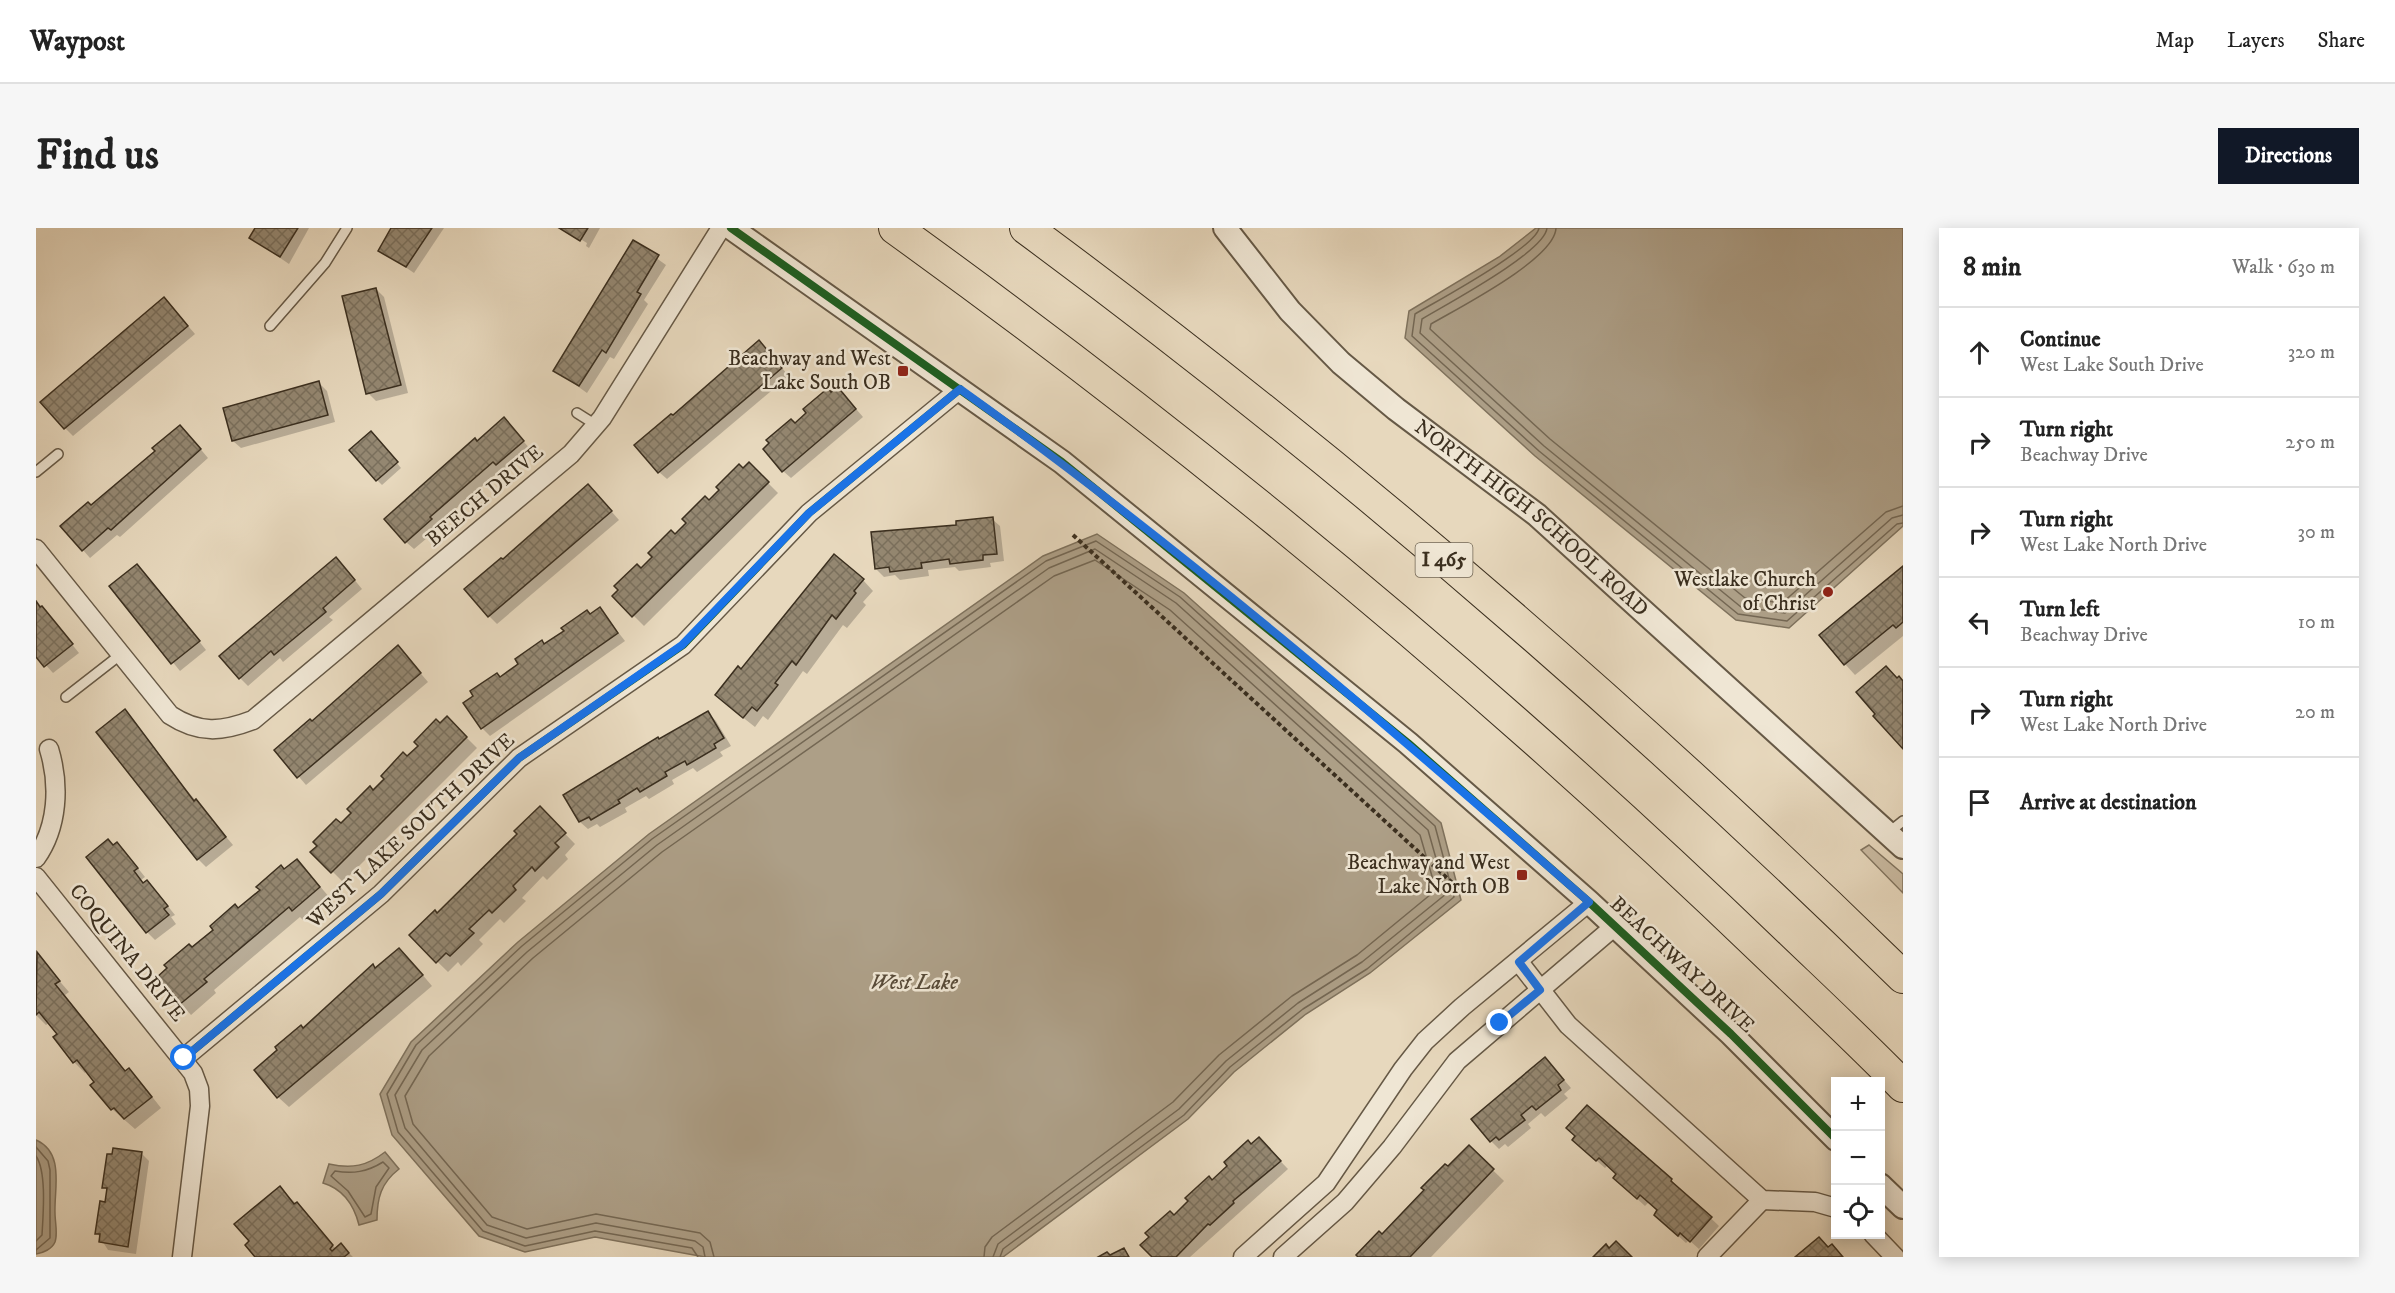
<!DOCTYPE html>
<meta charset="utf-8">
<style>
body{margin:0;font-family:"IM FELL DW Pica",serif;background:#f6f6f6;color:#222}
.controls{position:absolute;right:18px;bottom:18px;display:grid;overflow:hidden;border-radius:0px;box-shadow:0 3px 15px #0003}
.controls button{width:54px;height:54px;display:grid;place-items:center;padding:0;border:0;border-bottom:2px solid #e0e0e0;background:#fff;color:#222;font:30px sans-serif}
.stop{position:absolute;width:18px;height:18px;margin:-14px;border:4px solid #1a73e8;border-radius:50%;background:#fff}
.stop.end{background:#1a73e8;border-color:#fff;box-shadow:0 2px 6px #0008}
.list{margin:0;padding:0;list-style:none}
h2{display:flex;justify-content:space-between;align-items:center;height:78px;margin:0;padding:0 24px;font-size:26px}
h2 small{font-size:20px;font-weight:400;color:#767676}
.list li{display:grid;grid-template-columns:39px 1fr auto;gap:18px;align-items:center;box-sizing:border-box;height:90px;padding:0 24px;border-top:2px solid #e0e0e0}
.list b{display:block;font-size:22px;white-space:nowrap}
.list p{margin:0;font-size:20px;white-space:nowrap;color:#767676}
.list em{font-size:20px;font-style:normal;color:#767676}
.icon{flex:none;width:33px;height:33px;fill:none;stroke:currentColor;stroke-width:2;stroke-linecap:round;stroke-linejoin:round}
.map{position:relative;flex:none;width:1867px;height:1029px;overflow:hidden;border-radius:0px}
header{display:flex;align-items:center;gap:36px;box-sizing:border-box;height:84px;padding:0 30px;background:#fff;border-bottom:2px solid #e0e0e0}
header strong{font-size:28px}
nav{display:flex;gap:33px;margin-inline-start:auto;font-size:21px}
.intro{display:flex;align-items:center;justify-content:space-between;box-sizing:border-box;height:144px;padding:0 36px}
h1{margin:0;font-size:42px}
.button{padding:15px 27px;border-radius:0px;background:#111827;color:#fff;font-size:21px;font-weight:700}
main{display:flex;gap:36px;padding:0 36px}
aside{flex:1;background:#fff;border-radius:0px;box-shadow:0 3px 15px #0003}
.map>svg:first-child{display:block}
.grass{fill:#cabba2;stroke:#827560;stroke-width:1.5}
.water{fill:#ad9f87;stroke:#7f725d;stroke-width:1.5}
.shadow{fill:#0003}
.lines{fill:none;stroke-linecap:round;stroke-linejoin:round}
.shore{stroke:#746753;stroke-width:1.5}
.building{fill:url(#building-cross-hatch);stroke:#3b2f1f;stroke-width:1.5}
.service-casing{stroke:#665946;stroke-width:12}
.minor-casing{stroke:#665946;stroke-width:21}
.tertiary-casing{stroke:#665946;stroke-width:26}
.motorway-casing{stroke:#3b2f1f;stroke-width:34}
.path{stroke:#3b2f1f;stroke-width:4;stroke-dasharray:4.5 3;stroke-linecap:butt}
.service{stroke:#efe6d4;stroke-width:9}
.minor{stroke:#efe6d4;stroke-width:18}
.tertiary{stroke:#efe6d4;stroke-width:22}
.motorway{stroke:#e7d8bd;stroke-width:32}
.cycleway-casing{stroke:#efe6d4;stroke-width:11}
.cycleway{stroke:#1b5e20;stroke-width:8}
.route{stroke:#1a73e8;stroke-width:8}
.poi-dot{fill:#8f2418;stroke:#efe6d4;stroke-width:2}
.labels{text-anchor:middle;dominant-baseline:central;stroke-width:5;stroke-linejoin:round;paint-order:stroke}
.shield{fill:#efe6d4;stroke:#716655;stroke-width:1.5}
.shield-label{font-size:20px;font-weight:bold;fill:#3b2f1f}
.poi-label{font-size:21px;fill:#3b2f1f;stroke:#efe6d4;text-anchor:end}
.street-label{font-size:21px;fill:#3b2f1f;stroke:#efe6d4}
.water-label{font-size:22px;font-style:italic;fill:#584b39;stroke:#efe6d4}
</style>
<header>
<strong>Waypost</strong>
<nav><a>Map</a><a>Layers</a><a>Share</a></nav>
</header>
<div class="intro"><h1>Find us</h1><a class="button">Directions</a></div>
<main>
<div class="map">
<svg width="1867" height="1029" viewBox="0 0 1867 1029">
<defs>
<pattern id="building-cross-hatch" width="8" height="8" patternUnits="userSpaceOnUse" patternTransform="scale(1.5)"><rect width="8" height="8" fill="#948771"/><path d="M0 0l8 8M0 8l8-8" fill="none" stroke="#7a6f5c"/></pattern>
</defs>
<rect width="100%" height="100%" fill="#e7d8bd"/>
<filter id="stains"><feTurbulence type="fractalNoise" baseFrequency=".00333" numOctaves="4"/><feColorMatrix values="0 0 0 0 .2 0 0 0 0 .09 0 0 0 0 .02 0 0 0 .5 -.17"/></filter>
<radialGradient id="worn" r=".72"><stop offset=".6" stop-color="#630" stop-opacity="0"/><stop offset="1" stop-color="#630" stop-opacity=".3"/></radialGradient>
<!-- grass -->
<polygon class="grass" points="1833,617 1867,646 1867,665 1825,622"/>
<!-- water -->
<g class="water">
<polygon points="1500,0 1867,0 1867,298 1753,400 1700,392 1499,228 1369,110 1373,83 1463,29"/>
<polygon points="1061,306 1148,365 1405,595 1425,672 1334,745 1270,786 1198,844 1152,891 967,1029 669,1029 559,1009 489,1024 443,1008 356,907 344,866 375,814 482,714 613,606 1007,328"/>
<path d="M 0,912 C 29,925 18,960 19,985 C 19,994 22,1006 19,1014 C 16,1021 7,1025 0,1026 Z"/>
<path d="M 349,924 L 363,941 C 345,955 341,970 341,992 L 323,997 C 318,977 307,961 287,955 L 293,936 C 316,941 331,938 349,924 Z"/>
</g>
<!-- shadow -->
<g class="shadow">
<polygon points="220,0 273,0 253,36 215,10"/>
<polygon points="357,0 408,0 378,45 344,22"/>
<polygon points="526,0 564,0 553,20 550,18 551,15"/>
<polygon points="598,14 630,37 608,72 612,76 578,131 574,129 551,165 519,142"/>
<polygon points="340,61 348,69 372,165 340,173 332,165"/>
<polygon points="135,78 159,106 37,208 29,200"/>
<polygon points="730,122 753,148 631,251 623,244 637,189"/>
<polygon points="283,155 291,163 299,194 205,220 197,213"/>
<polygon points="795,165 809,168 827,189 755,250 747,243 759,197"/>
<polygon points="475,199 495,222 469,244 466,241 401,297 403,300 378,321 370,314 441,215"/>
<polygon points="152,206 172,230 84,309 81,307 54,330 47,322 56,279"/>
<polygon points="340,210 365,240 346,257 341,252"/>
<polygon points="713,236 742,265 608,398 578,368"/>
<polygon points="560,266 583,292 461,396 453,388 467,333"/>
<polygon points="956,291 964,298 968,333 954,335 955,339 923,343 919,339 892,342 893,348 864,352 859,347 848,349 840,341 922,298"/>
<polygon points="308,339 326,361 293,389 297,392 247,434 244,430 212,458 204,450"/>
<polygon points="1867,340 1867,408 1819,447 1809,436"/>
<polygon points="109,345 170,422 144,443 75,358"/>
<polygon points="827,352 837,363 827,374 830,377 811,400 807,397 771,446 767,443 732,492 727,488 719,499 691,477"/>
<polygon points="0,372 43,425 17,445 0,426"/>
<polygon points="564,381 589,413 454,508 446,500 439,468"/>
<polygon points="369,427 392,454 270,557 240,522"/>
<polygon points="672,485 680,493 695,518 684,524 687,528 661,544 657,540 636,552 638,556 613,571 610,568 589,580 591,584 564,599 561,596 552,601 544,594 624,512"/>
<polygon points="411,490 441,520 307,654 277,624"/>
<polygon points="96,491 124,527 123,529 197,617 170,639 162,631"/>
<polygon points="504,580 539,616 529,627 532,631 511,652 507,648 486,670 490,673 468,695 464,691 443,712 447,716 425,738 422,734 412,744 375,708 401,687 483,606"/>
<polygon points="78,619 89,624 109,649 105,652 108,657 111,654 119,662 139,687 135,689 140,696 119,712 111,704"/>
<polygon points="249,643 271,643 294,670 267,692 264,689 178,762 180,765 155,787 122,750"/>
<polygon points="0,726 33,764 29,767 90,844 93,842 103,852 125,880 99,901 76,881 60,854 51,843 49,845 38,834 19,810 23,806 13,795 10,797 0,787"/>
<polygon points="374,732 396,758 253,879 242,869 267,802"/>
<polygon points="1517,839 1535,860 1528,866 1532,870 1509,889 1505,885 1492,896 1495,900 1472,919 1469,916 1463,921 1455,913"/>
<polygon points="1215,918 1231,919 1252,941 1154,1029 1118,1029 1138,989"/>
<polygon points="1433,919 1468,953 1395,1029 1324,1029"/>
<polygon points="1546,920 1635,952 1683,998 1663,1021 1653,1012 1650,1015 1627,994 1623,983 1613,974 1609,978 1587,958 1582,946 1572,937 1569,940"/>
<polygon points="105,925 113,933 100,1026 72,1022 61,1005 70,976 72,963 68,959"/>
<polygon points="244,960 272,987 300,1021 305,1017 317,1029 221,1029 215,1013"/>
</g>
<g class="lines">
<!-- shore -->
<g class="shore">
<path d="M 1503,0 C 1501,19 1399,74 1379,86 L 1376,108 L 1503,223 L 1702,386 L 1751,393 L 1861,296 L 1867,295"/>
<path d="M 1511,0 C 1509,24 1409,77 1386,91 L 1384,105 L 1508,218 L 1705,379 L 1749,385 L 1856,290 L 1867,287"/>
<path d="M 1520,0 C 1519,31 1422,80 1395,96 L 1394,101 L 1514,211 L 1709,370 L 1746,375 L 1850,284 L 1867,278"/>
<polyline points="0,919 12,933 14,942 14,1010 0,1022"/>
<path d="M 0,928 C 11,944 7,988 6,1007 L 0,1013"/>
<path d="M 347,934 L 353,940 L 340,959 L 335,986 L 329,989 L 312,963 L 295,948 L 299,943 C 317,946 331,944 347,934 Z"/>
<polyline points="662,1029 656,1020 559,1003 489,1018 447,1003 362,904 351,866 380,817 486,718 616,611 1010,333 1060,313 1144,369 1399,598 1418,669 1331,741 1267,781 1194,839 1148,887 967,1021 964,1029"/>
<polyline points="669,1029 667,1019 659,1013 560,995 490,1010 451,997 369,900 359,867 386,822 491,724 621,617 1013,340 1059,321 1140,375 1392,602 1410,666 1326,734 1262,775 1190,833 1143,881 962,1016 957,1029"/>
<polyline points="678,1029 674,1014 664,1005 560,986 491,1001 456,989 377,896 369,868 393,828 497,730 626,624 1018,348 1059,332 1134,382 1384,607 1400,662 1321,727 1256,768 1183,827 1137,874 956,1009 949,1019 948,1029"/>
</g>
</g>
<!-- building -->
<g class="building">
<polygon points="219,0 262,0 244,29 213,10"/>
<polygon points="355,0 396,0 370,39 342,23"/>
<polygon points="523,0 552,0 544,13"/>
<polygon points="597,12 623,27 601,64 605,66 570,125 566,122 543,158 517,143"/>
<polygon points="340,60 365,157 330,166 306,68"/>
<polygon points="128,69 152,98 28,201 4,174"/>
<polygon points="723,112 746,140 622,245 598,217 635,186 637,187"/>
<polygon points="283,153 292,187 196,213 187,180"/>
<polygon points="801,158 820,181 746,244 727,221 733,215 730,212 755,191 759,195 770,185 767,181 792,160 795,164"/>
<polygon points="468,189 488,213 460,237 457,234 394,289 396,291 369,315 348,291 439,210 441,213"/>
<polygon points="144,197 165,221 75,302 72,300 46,323 24,298 52,274 55,277 119,223 116,220"/>
<polygon points="335,203 362,234 340,253 313,222"/>
<polygon points="713,234 733,254 596,389 576,368 582,362 578,358 601,336 605,340 616,329 612,325 635,302 639,306 650,295 646,291 669,268 673,272 683,262 680,259 703,236 707,240"/>
<polygon points="552,256 576,283 452,389 428,361 465,330 467,331"/>
<polygon points="957,289 961,326 947,327 947,332 914,336 913,331 885,335 886,340 854,344 853,339 839,341 835,304 920,297 920,293"/>
<polygon points="798,326 828,351 818,363 820,365 800,391 796,387 760,437 756,433 739,455 742,457 721,483 716,479 707,490 679,467 702,438 705,441"/>
<polygon points="300,329 319,352 287,380 290,384 238,427 235,423 203,451 183,428"/>
<polygon points="101,336 164,413 135,436 73,358"/>
<polygon points="1867,338 1867,394 1860,400 1857,397 1808,437 1783,407"/>
<polygon points="0,373 4,379 6,378 37,416 8,439 0,429"/>
<polygon points="564,379 582,405 445,501 427,475 437,468 434,463 461,445 464,449 482,436 479,431 506,412 508,416 528,403 525,400 551,382 554,386"/>
<polygon points="362,417 385,445 261,550 238,522 274,491 276,493"/>
<polygon points="1850,438 1861,450 1863,448 1867,453 1867,521 1837,488 1839,486 1820,464"/>
<polygon points="89,481 158,573 160,571 190,609 161,632 60,504"/>
<polygon points="672,483 688,510 678,516 680,520 651,537 649,533 629,544 631,548 604,564 601,560 582,572 584,575 555,592 553,589 543,594 527,567 622,509 623,511"/>
<polygon points="411,488 431,509 295,645 274,624 281,618 277,614 300,591 305,595 315,585 311,581 334,558 337,562 348,551 345,548 367,524 371,528 382,518 378,514 400,491 404,495"/>
<polygon points="504,578 530,605 519,615 523,619 499,643 496,639 477,658 480,662 456,685 453,682 433,701 438,705 414,728 410,725 400,735 373,707 399,682 401,685 481,606 478,603"/>
<polygon points="72,611 77,617 81,614 102,640 98,643 107,655 111,652 132,678 128,681 133,687 110,705 50,629"/>
<polygon points="261,631 284,659 256,683 253,679 168,751 171,754 143,777 120,750 131,740 128,737 153,716 156,719 177,702 174,698 199,676 202,680 224,662 220,659 245,637 248,641"/>
<polygon points="363,720 387,747 241,870 218,842 241,822 239,819 265,797 267,800 337,736 339,740"/>
<polygon points="1,724 24,753 19,756 89,843 93,840 116,869 88,891 78,880 75,882 54,857 58,854 41,832 37,835 17,809 21,806 3,784 0,787"/>
<polygon points="1509,829 1528,852 1522,857 1525,862 1500,882 1496,878 1485,887 1489,892 1463,912 1460,909 1454,914 1435,891"/>
<polygon points="1551,877 1636,951 1635,953 1676,989 1654,1014 1644,1005 1642,1008 1618,987 1621,982 1604,967 1601,971 1577,950 1580,946 1563,930 1560,933 1536,912 1539,908 1530,900"/>
<polygon points="1223,909 1245,933 1197,973 1198,975 1174,997 1172,996 1140,1029 1116,1029 1104,1017 1113,1009 1109,1005 1134,983 1138,987 1152,973 1149,970 1173,948 1176,952 1191,938 1188,934 1212,912 1215,916"/>
<polygon points="1433,917 1458,941 1374,1029 1322,1029 1320,1027 1343,1003 1346,1006 1388,962 1385,960 1409,936 1412,938"/>
<polygon points="77,920 106,924 92,1019 63,1014 64,1006 59,1006 64,973 69,974 71,960 66,960 71,926 76,926"/>
<polygon points="244,958 258,976 261,974 297,1017 294,1021 296,1023 305,1015 313,1025 308,1029 219,1029 209,1017 213,1013 198,996"/>
<polygon points="1783,1009 1792,1019 1796,1016 1807,1029 1759,1029"/>
<polygon points="1580,1013 1596,1029 1557,1029 1570,1016 1573,1020"/>
<polygon points="1088,1020 1093,1029 1062,1029 1071,1024 1074,1027"/>
</g>
<g class="lines">
<!-- service casing -->
<g class="service-casing">
<g id="service">
<polyline points="234,98 289,35 311,0"/>
<polyline points="541,185 560,197"/>
<polyline points="0,244 22,226"/>
<polyline points="30,469 84,427"/>
<polyline points="1852,605 1867,593"/>
</g>
</g>
<!-- minor casing -->
<g class="minor-casing">
<g id="minor">
<path d="M 0,321 L 134,487 C 163,506 186,504 217,492 L 535,226 L 566,190 L 685,0"/>
<path d="M 0,630 C 22,599 24,557 13,521"/>
<polyline points="0,649 157,845 163,861 164,878 146,1029"/>
<polyline points="1483,734 1532,797 1726,972 1779,974 1800,980"/>
<polyline points="148,830 345,666 483,530 647,417 773,285 924,161"/>
<polyline points="1837,1006 1859,1029"/>
<polyline points="1207,1029 1290,955 1367,841 1389,813 1426,779 1553,674"/>
<polyline points="1247,1029 1309,974 1356,919 1421,833 1579,698"/>
<polyline points="1671,1029 1726,972"/>
</g>
</g>
<!-- tertiary casing -->
<g class="tertiary-casing">
<g id="tertiary">
<polyline points="695,0 1026,234 1372,515 1553,674 1695,806 1800,911"/>
<path id="s1" d="M 1189,0 L 1254,83 L 1305,135 L 1360,181 L 1501,287 L 1867,619"/>
<polyline points="1844,957 1867,979"/>
</g>
</g>
<!-- motorway casing -->
<g class="motorway-casing">
<g id="motorway">
<path d="M 859,0 C 1167,222 1460,465 1733,728 C 1778,771 1823,813 1867,858"/>
<path d="M 990,0 C 1299,228 1592,480 1867,749"/>
</g>
</g>
<!-- path -->
<polyline class="path" points="1037,307 1423,661"/>
<!-- service -->
<use href="#service" class="service"/>
<!-- minor -->
<use href="#minor" class="minor"/>
<!-- tertiary -->
<use href="#tertiary" class="tertiary"/>
<!-- motorway -->
<use href="#motorway" class="motorway"/>
<!-- cycleway casing -->
<g class="cycleway-casing">
<g id="cycleway">
<polyline points="695,0 1026,234 1372,515 1553,674 1695,806 1800,911"/>
<polyline points="148,830 345,666 483,530 647,417 773,285 924,161"/>
</g>
</g>
<!-- cycleway -->
<use href="#cycleway" class="cycleway"/>
</g>
<g class="lines">
<!-- route -->
<path class="route" d="M 148,830 L 345,666 L 483,530 L 646,417 L 773,285 L 924,161 C 1144,318 1350,496 1553,674 L 1483,734 L 1504,762 L 1464,795"/>
</g>
<!-- markers -->
<g class="poi-dot">
<rect x="861" y="137" width="12" height="12" rx="3"/>
<circle cx="1792" cy="364" r="6"/>
<rect x="1480" y="641" width="12" height="12" rx="3"/>
</g>
<g class="labels">
<!-- shield labels -->
<rect class="shield" x="1379.5" y="315" width="57" height="34" rx="4.5"/>
<g class="shield-label">
<text x="1408" y="332">I 465</text>
</g>
<!-- poi labels -->
<g class="poi-label">
<text x="855" y="131">Beachway and West<tspan x="855" dy="24">Lake South OB</tspan></text>
<text x="1780" y="352">Westlake Church<tspan x="1780" dy="24">of Christ</tspan></text>
<text x="1474" y="635">Beachway and West<tspan x="1474" dy="24">Lake North OB</tspan></text>
</g>
<!-- street labels -->
<g class="street-label">
<text transform="translate(449 268) rotate(-40)">BEECH DRIVE</text>
<text stroke="none"><textPath href="#s1" startOffset="424">NORTH HIGH SCHOOL ROAD</textPath></text>
<text transform="translate(375 603) rotate(-43)">WEST LAKE SOUTH DRIVE</text>
<text transform="translate(91 725) rotate(51)">COQUINA DRIVE</text>
<text transform="translate(1646 737) rotate(43)">BEACHWAY DRIVE</text>
</g>
<!-- water labels -->
<g class="water-label">
<text x="878" y="754">West Lake</text>
</g>
</g>
<rect width="100%" height="100%" filter="url(#stains)"/>
<rect width="100%" height="100%" fill="url(#worn)"/>
</svg>
<div class="controls">
<button>+</button>
<button>−</button>
<button><svg class="icon" aria-label="locate" viewBox="0 0 24 24"><circle cx="12" cy="12" r="6"/><path d="M12 2v4M12 18v4M2 12h4M18 12h4"/></svg></button>
</div>
<div class="stop" style="left:148px;top:830px"></div>
<div class="stop end" style="left:1464px;top:795px"></div>
</div>
<aside>
<h2>8 min<small>Walk · 630 m</small></h2>
<ul class="list">
<li><svg class="icon" aria-label="ahead" viewBox="0 0 24 24"><path d="M12 20V5M6 11l6-6 6 6"/></svg><div><b>Continue</b><p>West Lake South Drive</p></div><em>320 m</em></li>
<li><svg class="icon" aria-label="right" viewBox="0 0 24 24"><path d="M7 20v-9h11M14 6l5 5-5 5"/></svg><div><b>Turn right</b><p>Beachway Drive</p></div><em>250 m</em></li>
<li><svg class="icon" aria-label="right" viewBox="0 0 24 24"><path d="M7 20v-9h11M14 6l5 5-5 5"/></svg><div><b>Turn right</b><p>West Lake North Drive</p></div><em>30 m</em></li>
<li><svg class="icon" aria-label="left" viewBox="0 0 24 24"><path d="M17 20v-9H6M10 6l-5 5 5 5"/></svg><div><b>Turn left</b><p>Beachway Drive</p></div><em>10 m</em></li>
<li><svg class="icon" aria-label="right" viewBox="0 0 24 24"><path d="M7 20v-9h11M14 6l5 5-5 5"/></svg><div><b>Turn right</b><p>West Lake North Drive</p></div><em>20 m</em></li>
<li><svg class="icon" aria-label="arrive" viewBox="0 0 24 24"><path d="M6 21V4h12l-3 4 3 4H6"/></svg><div><b>Arrive at destination</b></div></li>
</ul>
</aside>
</main>
